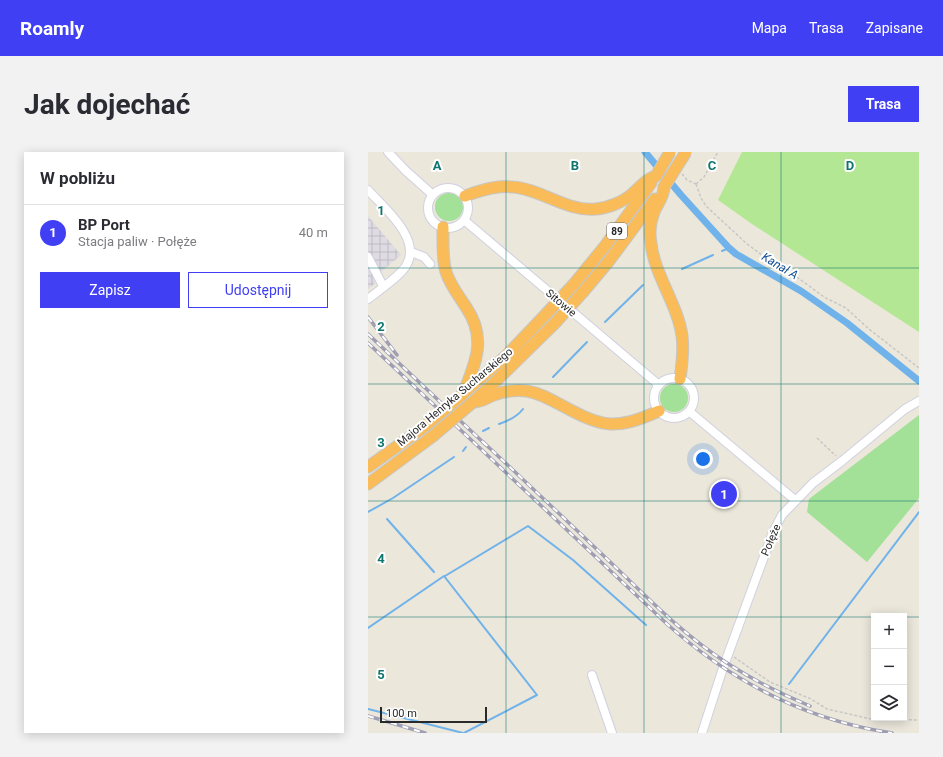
<!DOCTYPE html>
<html lang="pl">
<meta charset="utf-8">
<style>
body{margin:0;font-family:Roboto,sans-serif;background:#f2f2f3;color:#2b2b33}
.controls{position:absolute;right:12px;bottom:12px;display:grid;overflow:hidden;border-radius:0px;box-shadow:0 2px 10px #0003}
.controls button{width:36px;height:36px;display:grid;place-items:center;padding:0;border:0;border-bottom:1px solid #e1e1e2;background:#fff;color:#2b2b33;font:20px sans-serif}
.scale{position:absolute;left:12px;bottom:10px;width:107px;box-sizing:border-box;padding-left:4px;border:2px solid #292929;border-top:0;font-size:11px;line-height:14px;white-space:nowrap;color:#292929;-webkit-text-stroke:3px #fff;paint-order:stroke}
.you{position:absolute;left:335px;top:307px;width:14px;height:14px;margin:-10px;border:3px solid #fff;border-radius:50%;background:#1a73e8;box-shadow:0 0 0 6px #1a73e833}
.badge{display:grid;place-items:center;width:26px;height:26px;border-radius:50%;background:#403ff4;color:#fff;font-size:13px;font-weight:700}
.pin{position:absolute;translate:-50% -50%;border:2px solid #fff;box-shadow:0 1px 4px #0006}
.list{margin:0;padding:0;list-style:none}
h2{display:flex;justify-content:space-between;align-items:center;height:52px;margin:0;padding:0 16px;font-size:17px}
h2 small{font-size:13px;font-weight:400;color:#7c7c81}
.list li{display:grid;grid-template-columns:26px 1fr auto;gap:12px;align-items:center;box-sizing:border-box;height:56px;padding:0 16px;border-top:1px solid #e1e1e2}
.list b{display:block;font-size:15px;white-space:nowrap}
.list p{margin:0;font-size:13px;white-space:nowrap;color:#7c7c81}
.list em{font-size:13px;font-style:normal;color:#7c7c81}
.actions{display:flex;gap:8px;padding:12px 16px}
.actions a{flex:1;padding:9px 0;border:1px solid #403ff4;border-radius:0px;text-align:center;font-size:14px;color:#403ff4}
.actions .main{background:#403ff4;color:#fff}
.icon{flex:none;width:22px;height:22px;fill:none;stroke:currentColor;stroke-width:2;stroke-linecap:round;stroke-linejoin:round}
.map{position:relative;flex:none;width:551px;height:581px;overflow:hidden;border-radius:0px}
header{display:flex;align-items:center;gap:24px;box-sizing:border-box;height:56px;padding:0 20px;background:#403ff4;color:#fff}
header strong{font-size:19px}
nav{display:flex;gap:22px;margin-inline-start:auto;font-size:14px}
.intro{display:flex;align-items:center;justify-content:space-between;box-sizing:border-box;height:96px;padding:0 24px}
h1{margin:0;font-size:28px}
.button{padding:10px 18px;border-radius:0px;background:#403ff4;color:#fff;font-size:14px;font-weight:700}
main{display:flex;gap:24px;padding:0 24px}
aside{flex:1;background:#fff;border-radius:0px;box-shadow:0 2px 10px #0003}
.map>svg:first-child{display:block}
.industrial{fill:url(#industrial-grid)}
.grass{fill:#a3e098}
.pitch{fill:#b4e794}
.lines{fill:none;stroke-linecap:round;stroke-linejoin:round}
.stream{stroke:#70b2ea;stroke-width:2}
.canal{stroke:#70b2ea;stroke-width:7}
.minor-casing{stroke:#d0d0e1;stroke-width:10}
.highway-casing{stroke:#c7c7c7;stroke-width:13}
.path{stroke:#c7c7c7;stroke-width:1.5;stroke-dasharray:3 2;stroke-linecap:butt}
.minor{stroke:#fff;stroke-width:8}
.highway{stroke:#f9bc58;stroke-width:11}
.rail-casing{stroke:#9f9eb3;stroke-width:3.5}
.rail{stroke:#fff;stroke-width:2;stroke-dasharray:6;stroke-linecap:butt}
.highway-bridge-casing{stroke:#c7c7c7;stroke-width:13;stroke-linecap:butt}
.highway-bridge{stroke:#f9bc58;stroke-width:11}
.grid{fill:none;stroke:#0f766e;stroke-width:1;stroke-opacity:0.55}
.labels{text-anchor:middle;dominant-baseline:central;stroke-width:4;stroke-linejoin:round;paint-order:stroke}
.shield{fill:#fff;stroke:#696969;stroke-width:1}
.shield-label{font-size:10px;font-weight:bold;fill:#292929}
.street-label{font-size:11px;fill:#292929;stroke:#fff}
.water-label{font-size:12px;font-style:italic;fill:#114e94;stroke:#fff}
.grid-label{font-size:13px;text-anchor:middle;font-weight:bold;fill:#0f766e;stroke:#fff;stroke-width:4;stroke-linejoin:round;paint-order:stroke}
</style>
<header>
<strong>Roamly</strong>
<nav><a>Mapa</a><a>Trasa</a><a>Zapisane</a></nav>
</header>
<div class="intro"><h1>Jak dojechać</h1><a class="button">Trasa</a></div>
<main>
<aside>
<h2>W pobliżu<small></small></h2>
<ul class="list">
<li><span class="badge">1</span><div><b>BP Port</b><p>Stacja paliw · Połęże</p></div><em>40 m</em></li>
</ul>
<div class="actions"><a class="main">Zapisz</a><a>Udostępnij</a></div>
</aside>
<div class="map">
<svg width="551" height="581" viewBox="0 0 551 581">
<defs>
<pattern id="industrial-grid" width="8" height="8" patternUnits="userSpaceOnUse"><rect width="8" height="8" fill="#dfdbe3"/><path d="M0 4h8M4 0v8" fill="none" stroke="#bfbcc3"/></pattern>
</defs>
<rect width="100%" height="100%" fill="#ebe7db"/>
<!-- industrial -->
<polygon class="industrial" points="0,64 33,103 7,125 7,131 0,137"/>
<!-- grass -->
<g class="grass">
<circle cx="81" cy="55" r="14"/>
<circle cx="306" cy="246" r="14"/>
<polygon points="551,263 551,346 499,410 439,360 441,347"/>
</g>
<!-- pitch -->
<polygon class="pitch" points="374,0 551,0 551,180 384,72 350,48"/>
<g class="lines">
<!-- stream -->
<g class="stream">
<polyline points="354,99 361,96"/>
<polyline points="314,117 345,103"/>
<polyline points="237,170 275,133"/>
<polyline points="185,225 219,190"/>
<path d="M 131,272 C 140,269 149,265 155,257"/>
<polyline points="115,279 121,276"/>
<polyline points="95,299 98,295"/>
<polyline points="0,360 25,346 86,305"/>
<polyline points="19,367 66,420"/>
<polyline points="77,424 160,374 205,408 278,473"/>
<polyline points="0,476 76,424 169,543 96,581"/>
<polyline points="421,532 551,360"/>
<polyline points="0,557 95,581"/>
</g>
<!-- canal -->
<polyline class="canal" points="277,0 313,43 361,96 368,102 433,139 479,171 551,229"/>
<!-- minor casing -->
<g class="minor-casing">
<g id="minor">
<polyline points="20,0 38,19 65,43"/>
<circle cx="80" cy="56" r="20"/>
<path d="M 0,38 C 16,56 53,86 39,112 C 34,123 10,139 0,147"/>
<polyline points="96,68 291,233"/>
<polyline points="43,100 56,105 62,112"/>
<polyline points="0,105 15,134"/>
<circle cx="306" cy="246" r="20"/>
<polyline points="322,260 427,348"/>
<polyline points="224,523 244,581"/>
<polyline points="334,581 355,516 394,410 405,380 414,363 445,331 474,309 537,257 551,249"/>
</g>
</g>
<!-- highway casing -->
<g class="highway-casing">
<g id="highway">
<path d="M 296,35 C 296,45 289,52 286,60 C 282,70 281,81 283,91 C 286,122 310,153 314,184 C 316,198 314,213 312,227"/>
<path d="M 97,44 C 112,39 128,33 145,35 C 173,37 199,60 228,57 C 240,56 255,50 264,42 C 274,34 276,28 288,24"/>
<path d="M 75,75 C 75,90 74,106 78,120 C 82,133 91,144 98,155 C 119,186 108,210 95,242"/>
<polyline points="206,132 237,94 283,31"/>
<polyline points="215,140 241,109 287,47"/>
<polyline points="97,240 140,202 179,161"/>
<polyline points="107,248 127,230 188,170"/>
<path d="M 105,250 C 114,250 118,246 126,243 C 136,239 148,238 159,239 C 171,241 182,247 193,253 C 234,275 246,279 291,259"/>
<polyline points="0,315 56,275"/>
<polyline points="0,332 65,284"/>
</g>
</g>
<!-- path -->
<g class="path">
<polyline points="314,22 319,28 328,32"/>
<polyline points="328,32 333,46 338,54 378,91 395,104 422,120 456,145 478,156 501,177 551,216"/>
<polyline points="328,32 336,25 350,0"/>
<polyline points="449,286 468,304"/>
<polyline points="366,505 402,530 443,547 459,557 503,567 551,568"/>
</g>
<!-- minor -->
<use href="#minor" class="minor"/>
<!-- highway -->
<use href="#highway" class="highway"/>
<!-- rail casing -->
<g class="rail-casing">
<g id="rail">
<polyline points="0,165 29,203"/>
<polyline points="0,182 118,293"/>
<path d="M 0,191 L 299,472 C 364,530 438,568 524,581"/>
<path d="M 115,290 C 157,329 198,368 239,407 C 277,443 314,482 359,511 C 385,528 413,542 442,554"/>
<polyline points="0,564 57,581"/>
</g>
</g>
<!-- rail -->
<use href="#rail" class="rail"/>
<!-- highway-bridge casing -->
<g class="highway-bridge-casing">
<g id="highway-bridge">
<polyline points="288,24 302,0"/>
<polyline points="296,35 318,0"/>
<polyline points="179,161 206,132"/>
<polyline points="188,170 215,140"/>
<polyline points="56,275 95,242"/>
<polyline points="65,284 105,250"/>
</g>
</g>
<!-- highway-bridge -->
<use href="#highway-bridge" class="highway-bridge"/>
</g>
<!-- grid -->
<path class="grid" d="M 138,0 L 138,581M 276,0 L 276,581M 413,0 L 413,581M 0,116 L 551,116M 0,232 L 551,232M 0,349 L 551,349M 0,465 L 506,465M 536,465 L 551,465"/>
<g class="labels">
<!-- shield labels -->
<rect class="shield" x="239" y="71" width="20" height="16" rx="3"/>
<g class="shield-label">
<text x="249" y="79">89</text>
</g>
<!-- street labels -->
<g class="street-label">
<text transform="translate(193 151) rotate(40)">Sitowie</text>
<text transform="translate(87 245) rotate(-40)">Majora Henryka Sucharskiego</text>
<text transform="translate(403 388) rotate(-67)">Połęże</text>
</g>
<!-- water labels -->
<g class="water-label">
<text transform="translate(412 114) rotate(31)">Kanał A</text>
</g>
</g>
<g class="grid-label">
<text x="69" y="18">A</text>
<text x="207" y="18">B</text>
<text x="344" y="18">C</text>
<text x="482" y="18">D</text>
<text x="13" y="63">1</text>
<text x="13" y="179">2</text>
<text x="13" y="295">3</text>
<text x="13" y="411">4</text>
<text x="13" y="527">5</text>
</g>
</svg>
<div class="controls">
<button>+</button>
<button>−</button>
<button><svg class="icon" aria-label="layers" viewBox="0 0 24 24"><path d="M12 4l9 5-9 5-9-5zM3 14l9 5 9-5"/></svg></button>
</div>
<div class="scale">100 m</div>
<div class="you"></div>
<div class="pin badge" style="left:356px;top:342px">1</div>
</div>
</main>
